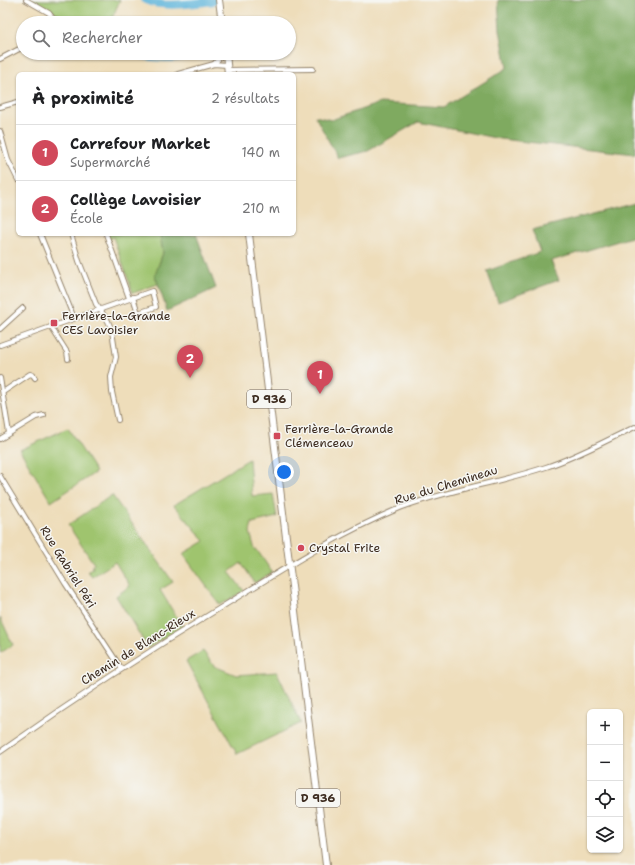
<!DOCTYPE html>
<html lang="fr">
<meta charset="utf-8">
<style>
body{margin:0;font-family:"Shantell Sans",sans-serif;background:#f6f6f6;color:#202124}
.controls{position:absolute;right:12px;bottom:12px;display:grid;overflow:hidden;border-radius:6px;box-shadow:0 1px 3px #0004}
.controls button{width:36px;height:36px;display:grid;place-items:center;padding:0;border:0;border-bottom:1px solid #e0e0e0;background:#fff;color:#202124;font:20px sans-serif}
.you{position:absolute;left:284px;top:472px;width:14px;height:14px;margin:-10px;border:3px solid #fff;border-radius:50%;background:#1a73e8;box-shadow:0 0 0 6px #1a73e833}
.badge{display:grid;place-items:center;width:26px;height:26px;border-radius:50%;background:#d1495b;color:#fff;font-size:13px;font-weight:700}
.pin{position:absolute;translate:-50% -33px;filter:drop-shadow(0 1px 2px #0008)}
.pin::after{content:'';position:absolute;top:21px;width:14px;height:12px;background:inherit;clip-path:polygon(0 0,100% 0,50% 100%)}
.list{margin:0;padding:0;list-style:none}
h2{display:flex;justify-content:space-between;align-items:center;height:52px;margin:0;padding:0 16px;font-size:17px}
h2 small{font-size:13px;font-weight:400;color:#757577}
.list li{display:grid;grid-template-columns:26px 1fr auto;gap:12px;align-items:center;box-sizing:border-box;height:56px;padding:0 16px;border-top:1px solid #e0e0e0}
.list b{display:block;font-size:15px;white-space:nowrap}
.list p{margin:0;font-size:13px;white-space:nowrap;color:#757577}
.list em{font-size:13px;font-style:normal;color:#757577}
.icon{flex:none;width:22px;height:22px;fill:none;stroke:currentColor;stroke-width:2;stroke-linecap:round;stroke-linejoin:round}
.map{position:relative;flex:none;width:635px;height:865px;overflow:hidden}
.search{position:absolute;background:#fff;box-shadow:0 1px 3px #0004;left:16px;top:16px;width:280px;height:44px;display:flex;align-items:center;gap:10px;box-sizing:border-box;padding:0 14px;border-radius:22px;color:#757577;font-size:15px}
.panel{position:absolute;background:#fff;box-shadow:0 1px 3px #0004;left:16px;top:72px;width:280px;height:164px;border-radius:6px}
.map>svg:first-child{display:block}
.green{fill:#9fc46e;stroke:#6d7746}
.forest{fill:#7faa61;stroke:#5d6a40}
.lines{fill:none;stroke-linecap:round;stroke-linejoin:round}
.stream{stroke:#5eb5db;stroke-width:1.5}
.river{stroke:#5eb5db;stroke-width:8}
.street-casing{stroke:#94846c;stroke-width:6}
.primary-casing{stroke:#94846c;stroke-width:8}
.street{stroke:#fff;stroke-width:4}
.primary{stroke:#fff;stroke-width:6}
.poi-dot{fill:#d1495b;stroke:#f6f6f2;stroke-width:1.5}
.labels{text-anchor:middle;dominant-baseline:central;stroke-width:3;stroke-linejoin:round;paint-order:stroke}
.shield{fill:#f6f6f2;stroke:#73675e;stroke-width:1}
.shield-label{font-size:11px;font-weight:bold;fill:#3b2a1e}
.poi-label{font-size:12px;fill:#3b2a1e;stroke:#f6f6f2;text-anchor:start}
.street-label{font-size:12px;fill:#3b2a1e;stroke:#f6f6f2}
</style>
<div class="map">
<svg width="635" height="865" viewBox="0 0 635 865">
<rect width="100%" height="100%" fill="#f6f6f2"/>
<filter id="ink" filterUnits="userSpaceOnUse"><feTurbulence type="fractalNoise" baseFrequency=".025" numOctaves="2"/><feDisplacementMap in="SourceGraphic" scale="8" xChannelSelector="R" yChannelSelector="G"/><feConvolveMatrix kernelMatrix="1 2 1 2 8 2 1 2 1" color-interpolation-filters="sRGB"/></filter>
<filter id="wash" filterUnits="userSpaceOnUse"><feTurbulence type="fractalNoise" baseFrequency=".012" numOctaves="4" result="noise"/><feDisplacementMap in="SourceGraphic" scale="16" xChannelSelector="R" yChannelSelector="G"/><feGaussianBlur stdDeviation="0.9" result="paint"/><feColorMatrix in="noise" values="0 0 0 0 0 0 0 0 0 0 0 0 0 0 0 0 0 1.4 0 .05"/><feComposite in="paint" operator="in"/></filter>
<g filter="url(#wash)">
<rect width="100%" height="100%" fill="#eeddba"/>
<!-- green -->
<g class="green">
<polygon points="31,0 120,0 110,23 75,23"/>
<polygon points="107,234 160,234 163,253 155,275 158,284 133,293 113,237 109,240"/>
<polygon points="68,428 96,472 51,502 20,450"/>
<polygon points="249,459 252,496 273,494 277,517 252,523 250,532 255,550 257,550 272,572 255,583 241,563 229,572 244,591 220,605 183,554 205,541 174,505"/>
<polygon points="112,495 173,582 160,590 182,626 148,648 116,596 130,586 115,562 92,577 88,571 93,568 92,566 94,564 68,525"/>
<polygon points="0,617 13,645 0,653"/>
<polygon points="203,651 214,666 236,675 277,672 301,723 237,754 186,661"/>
</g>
<!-- forest -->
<g class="forest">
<polygon points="498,0 635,0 635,154 500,139 418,122 368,151 338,158 315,116 331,120 380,103 444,107 507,68 500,30"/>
<polygon points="635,203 635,236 551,261 559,280 498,302 487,271 540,252 532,230"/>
<polygon points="160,234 196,234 216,288 167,311 155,275 163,253"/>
</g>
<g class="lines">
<!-- stream -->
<path class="stream" d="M 124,53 C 139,60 183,67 195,53"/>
<!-- river -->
<path class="river" d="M 145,0 C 164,9 194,3 215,1"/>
</g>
</g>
<g filter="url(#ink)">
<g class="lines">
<!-- street casing -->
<g class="street-casing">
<g id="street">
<polyline points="26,0 49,13 56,23"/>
<polyline points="0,59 23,47"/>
<polyline points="214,64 224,53"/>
<polyline points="228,70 313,69"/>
<polyline points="178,74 214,64 227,65"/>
<polyline points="0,107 18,102"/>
<polyline points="0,131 8,160 18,180"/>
<polyline points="40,234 74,318"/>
<polyline points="71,234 79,261 96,304 108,321 112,331 116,357 111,377 112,392 118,420"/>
<polyline points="106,234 129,298"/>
<polyline points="51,327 67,352 68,359"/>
<polyline points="0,329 23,308"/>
<polyline points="0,345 152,291 156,307 138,313 133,297"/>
<polyline points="0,378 9,433"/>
<polyline points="3,392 30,374 33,375 35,378"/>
<polyline points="0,439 36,417 44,415"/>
<polyline points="0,476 65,583 121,668"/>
<path d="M 0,752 C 72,701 145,653 220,608 C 279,572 337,534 400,508 C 447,490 498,483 546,467 C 577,457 605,441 635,427"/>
</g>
</g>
<!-- primary casing -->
<g class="primary-casing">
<g id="primary">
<polyline points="219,0 222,23"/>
<polyline points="226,53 228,74"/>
<polyline points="249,234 326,865"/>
</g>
</g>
<!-- street -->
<use href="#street" class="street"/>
<!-- primary -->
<use href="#primary" class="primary"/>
</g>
</g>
<!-- markers -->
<g class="poi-dot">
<rect x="50" y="319" width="8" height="8" rx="2"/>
<rect x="273" y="432" width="8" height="8" rx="2"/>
<circle cx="301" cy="548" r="4"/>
</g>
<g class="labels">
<!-- shield labels -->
<g class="shield">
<rect x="247" y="390" width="44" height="18" rx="3"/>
<rect x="296" y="789" width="44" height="18" rx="3"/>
</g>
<g class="shield-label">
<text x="269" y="399">D 936</text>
<text x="318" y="798">D 936</text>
</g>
<!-- poi labels -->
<g class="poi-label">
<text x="62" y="316">Ferrière-la-Grande<tspan x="62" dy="14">CES Lavoisier</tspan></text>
<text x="285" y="429">Ferrière-la-Grande<tspan x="285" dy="14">Clémenceau</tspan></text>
<text x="309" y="548">Crystal Frite</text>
</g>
<!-- street labels -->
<g class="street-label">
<text transform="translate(446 485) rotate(-17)">Rue du Chemineau</text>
<text transform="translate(68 567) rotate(58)">Rue Gabriel Péri</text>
<text transform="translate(138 647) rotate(-32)">Chemin de Blanc-Rieux</text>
</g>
</g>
</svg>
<div class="controls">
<button>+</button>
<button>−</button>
<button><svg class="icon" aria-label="locate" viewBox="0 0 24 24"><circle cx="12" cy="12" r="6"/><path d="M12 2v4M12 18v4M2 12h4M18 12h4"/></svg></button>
<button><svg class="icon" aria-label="layers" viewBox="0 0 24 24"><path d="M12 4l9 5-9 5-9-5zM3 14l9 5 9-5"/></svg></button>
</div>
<div class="you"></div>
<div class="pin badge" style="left:320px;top:394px">1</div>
<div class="pin badge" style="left:190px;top:378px">2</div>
<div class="search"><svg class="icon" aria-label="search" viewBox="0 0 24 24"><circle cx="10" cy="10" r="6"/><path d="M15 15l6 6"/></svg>Rechercher</div>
<section class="panel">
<h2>À proximité<small>2 résultats</small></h2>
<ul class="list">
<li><span class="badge">1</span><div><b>Carrefour Market</b><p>Supermarché</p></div><em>140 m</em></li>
<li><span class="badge">2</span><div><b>Collège Lavoisier</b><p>École</p></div><em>210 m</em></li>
</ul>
</section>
</div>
